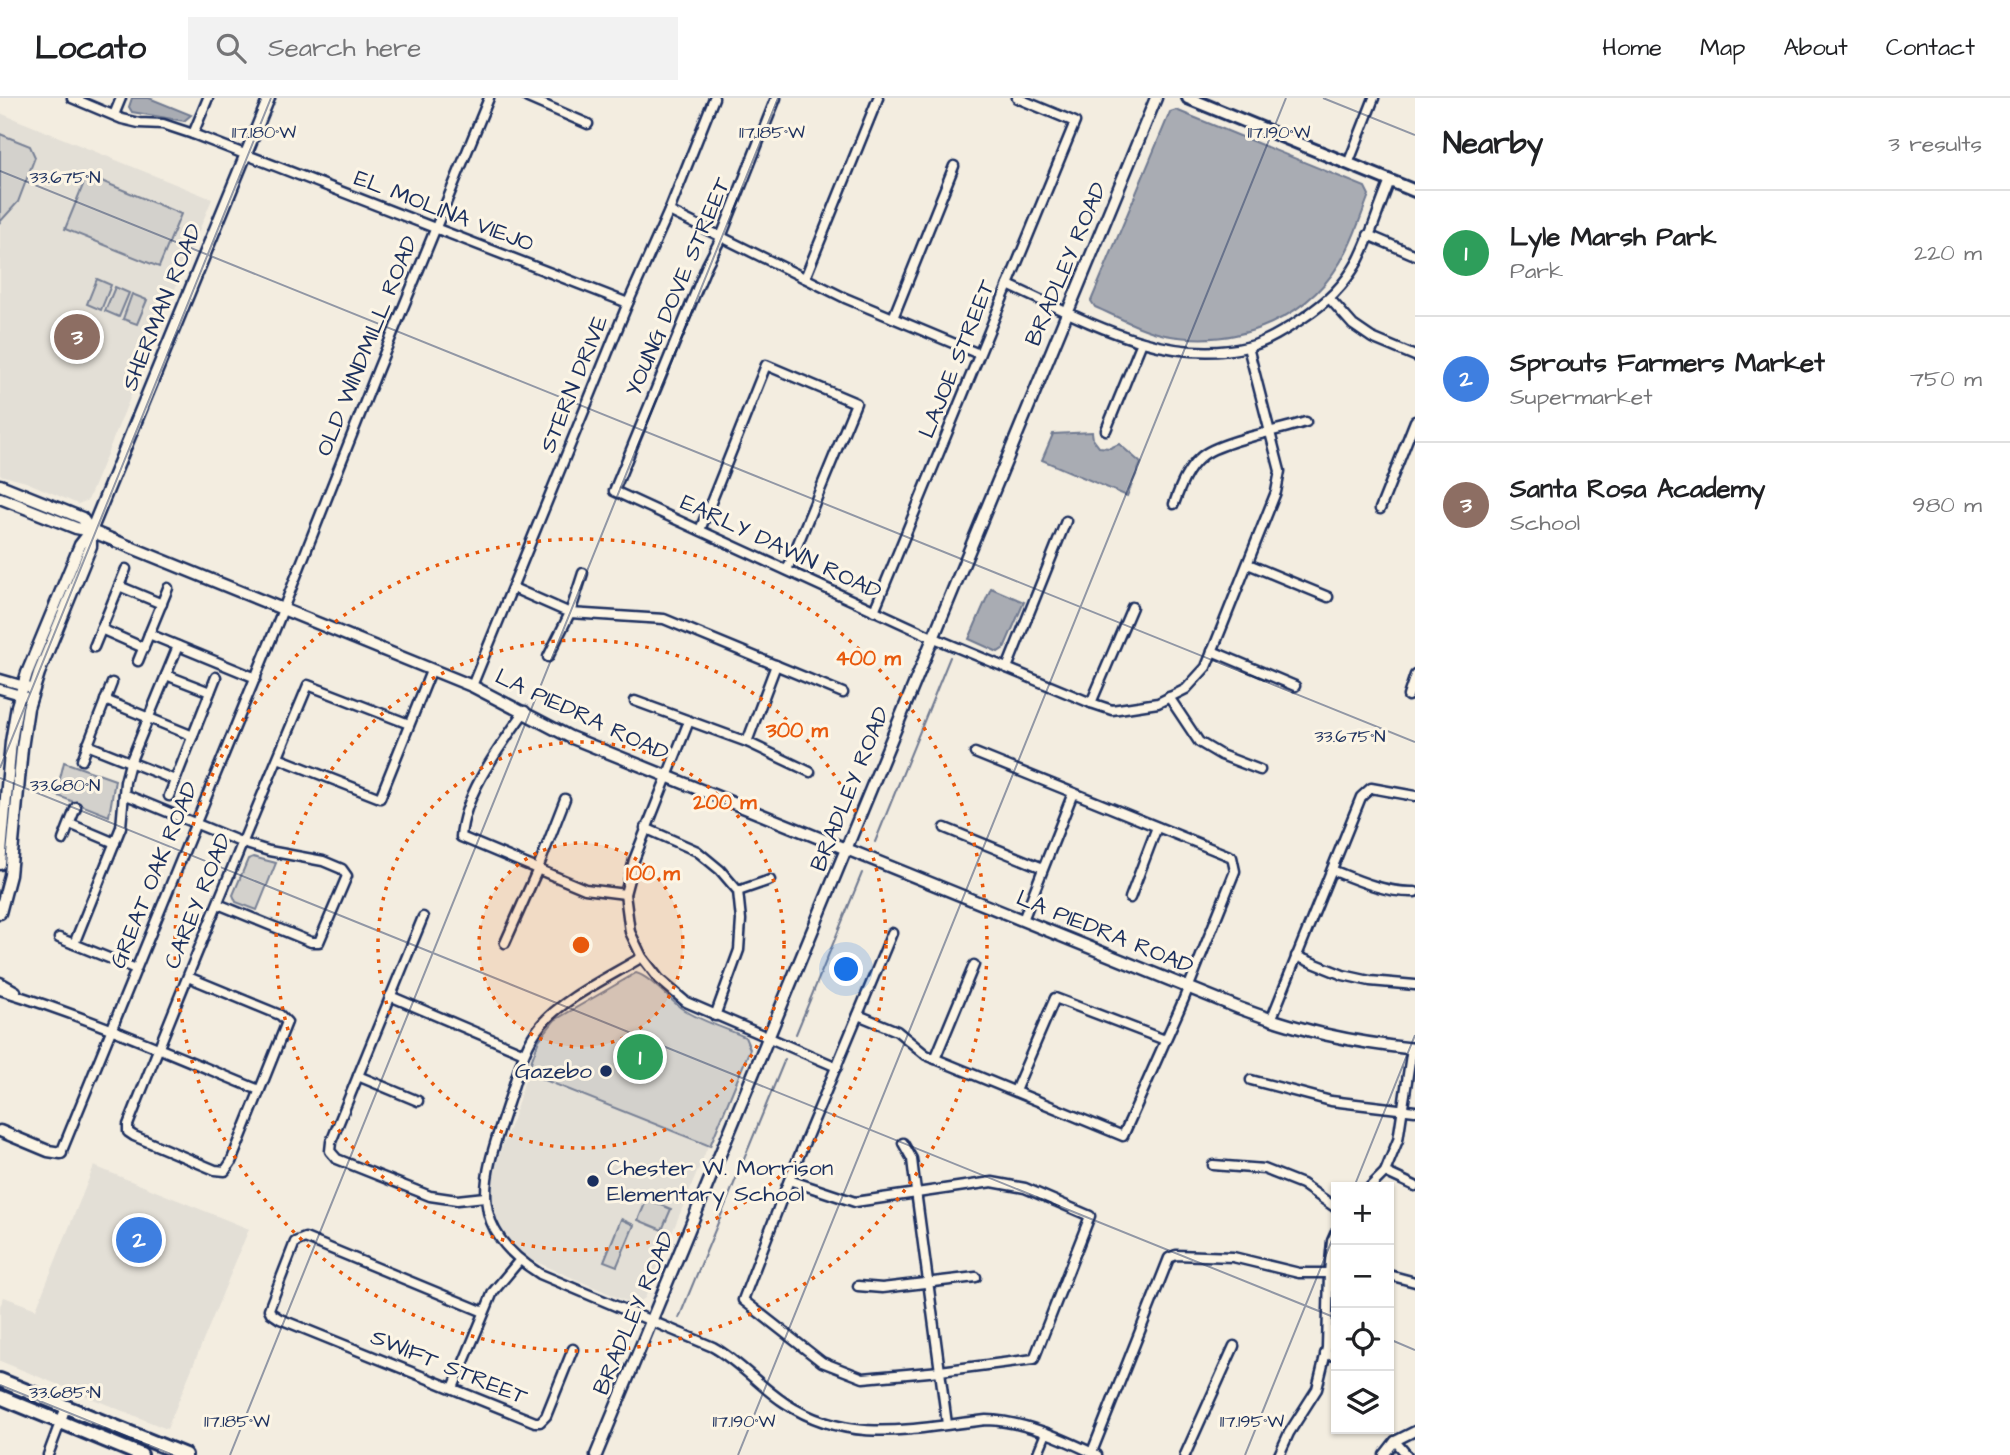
<!DOCTYPE html>
<meta charset="utf-8">
<style>
body{margin:0;font-family:"Architects Daughter",sans-serif;background:#f2f2f2;color:#202124}
.controls{position:absolute;right:21px;bottom:21px;display:grid;overflow:hidden;border-radius:0px;box-shadow:0 2px 5px #0004}
.controls button{width:63px;height:63px;display:grid;place-items:center;padding:0;border:0;border-bottom:2px solid #e0e0e0;background:#fff;color:#202124;font:35px sans-serif}
.you{position:absolute;left:847px;top:872px;width:24px;height:24px;margin:-18px;border:5px solid #fff;border-radius:50%;background:#1a73e8;box-shadow:0 0 0 10px #1a73e833}
.badge{display:grid;place-items:center;width:46px;height:46px;border-radius:50%;background:#1b2f5e;color:#fff;font-size:23px;font-weight:700}
.pin{position:absolute;translate:-50% -50%;border:4px solid #fff;box-shadow:0 2px 7px #0006}
.list{margin:0;padding:0;list-style:none}
h2{display:flex;justify-content:space-between;align-items:center;height:91px;margin:0;padding:0 28px;font-size:30px}
h2 small{font-size:23px;font-weight:400;color:#757577}
.list li{display:grid;grid-template-columns:46px 1fr auto;gap:21px;align-items:center;box-sizing:border-box;height:126px;padding:0 28px;border-top:2px solid #e0e0e0}
.list b{display:block;font-size:26px;white-space:nowrap}
.list p{margin:0;font-size:23px;white-space:nowrap;color:#757577}
.list em{font-size:23px;font-style:normal;color:#757577}
.icon{flex:none;width:38px;height:38px;fill:none;stroke:currentColor;stroke-width:2;stroke-linecap:round;stroke-linejoin:round}
.map{position:relative;flex:none;width:1415px;height:1357px;overflow:hidden}
header{display:flex;align-items:center;gap:42px;box-sizing:border-box;height:98px;padding:0 35px;background:#fff;border-bottom:2px solid #e0e0e0}
header strong{font-size:33px}
nav{display:flex;gap:38px;margin-inline-start:auto;font-size:24px}
.search{width:490px;height:63px;background:#f2f2f2;display:flex;align-items:center;gap:18px;box-sizing:border-box;padding:0 24px;border-radius:0px;color:#757577;font-size:26px}
main{display:flex}
aside{flex:1;background:#fff}
.map>svg:first-child{display:block}
.built{fill:#e3dfd6}
.green{fill:#d3d1cc;stroke:#778095;stroke-width:2}
.water{fill:#a9acb3;stroke:#707a91;stroke-width:2}
.lines{fill:none;stroke-linecap:round;stroke-linejoin:round}
.stream{stroke:#707a91;stroke-width:2}
.minor-casing{stroke:#1b2f5e;stroke-width:13}
.tertiary-casing{stroke:#1b2f5e;stroke-width:15}
.secondary-casing{stroke:#1b2f5e;stroke-width:16}
.primary-casing{stroke:#1b2f5e;stroke-width:18}
.minor{stroke:#fcf5e5;stroke-width:8}
.tertiary{stroke:#fcf5e5;stroke-width:10}
.secondary{stroke:#fcf5e5;stroke-width:10}
.primary{stroke:#fcf5e5;stroke-width:12}
.ticks{fill:none;stroke:#1b2f5e;stroke-width:2;stroke-opacity:0.45}
.ring{fill:none;stroke:#e8590c;stroke-width:3.5;stroke-dasharray:3.5 7}
.poi-dot{fill:#1b2f5e;stroke:#fcf5e5;stroke-width:2.5}
.labels{text-anchor:middle;dominant-baseline:central;stroke-width:6;stroke-linejoin:round;paint-order:stroke}
.street-label{font-size:23px;fill:#1b2f5e;stroke:#fcf5e5}
.poi-label{font-size:23px;fill:#1b2f5e;stroke:#fcf5e5;text-anchor:end}
.ticks-label{font-size:18px;text-anchor:middle;fill:#1b2f5e;stroke:#fcf5e5;stroke-width:6;stroke-linejoin:round;paint-order:stroke}
.centre{fill:#e8590c;stroke:#fcf5e5;stroke-width:3.5}
.ring-label{font-size:21px;text-anchor:middle;font-weight:bold;fill:#e8590c;stroke:#fcf5e5;stroke-width:6;stroke-linejoin:round;paint-order:stroke}
</style>
<header>
<strong>Locato</strong>
<div class="search"><svg class="icon" aria-label="search" viewBox="0 0 24 24"><circle cx="10" cy="10" r="6"/><path d="M15 15l6 6"/></svg>Search here</div>
<nav><a>Home</a><a>Map</a><a>About</a><a>Contact</a></nav>
</header>
<main>
<div class="map">
<svg width="1415" height="1357" viewBox="0 0 1415 1357">
<rect width="100%" height="100%" fill="#f3ede0"/>
<filter id="ink" filterUnits="userSpaceOnUse"><feTurbulence type="fractalNoise" baseFrequency=".0143" numOctaves="2"/><feDisplacementMap in="SourceGraphic" scale="14" xChannelSelector="R" yChannelSelector="G"/><feConvolveMatrix kernelMatrix="1 2 1 2 8 2 1 2 1" color-interpolation-filters="sRGB"/></filter>
<g filter="url(#ink)">
<!-- built -->
<g class="built">
<polygon points="0,15 212,101 88,402 78,406 26,384 0,377"/>
<polygon points="527,975 708,1048 645,1200 635,1207 527,1160 504,1137 496,1122 491,1095 493,1071 513,1021"/>
<polygon points="94,1068 249,1131 167,1331 0,1263 0,1208 4,1199 36,1211"/>
</g>
<!-- green -->
<g class="green">
<polygon points="0,36 30,48 35,59 18,104 0,124"/>
<polygon points="87,77 181,116 159,169 65,131"/>
<polygon points="97,181 111,187 101,212 87,206"/>
<polygon points="115,189 129,195 119,219 105,213"/>
<polygon points="132,196 147,202 137,226 123,221"/>
<polygon points="64,664 115,682 109,718 56,697"/>
<polygon points="253,759 276,765 257,812 236,804 233,797 248,761"/>
<path d="M 636,875 C 651,879 669,902 684,912 C 703,924 725,930 745,939 L 750,951 L 710,1048 L 527,975 L 539,942 L 555,922 Z"/>
<polygon points="647,1101 671,1111 662,1132 638,1122"/>
<polygon points="621,1121 634,1127 617,1168 604,1163"/>
</g>
<!-- water -->
<g class="water">
<polygon points="132,0 149,0 191,17 184,23 132,14 129,9"/>
<path d="M 1176,12 L 1365,89 L 1369,97 C 1362,115 1356,134 1347,152 C 1313,220 1239,251 1165,237 C 1141,232 1118,219 1095,209 L 1091,203 L 1170,14 Z"/>
<polygon points="1092,334 1093,341 1099,349 1110,350 1119,346 1141,365 1127,398 1042,362 1053,336"/>
<polygon points="991,490 1024,504 1004,550 998,554 969,541"/>
</g>
<g class="lines">
<!-- stream -->
<g class="stream">
<polyline points="875,744 950,559"/>
<polyline points="796,936 862,775"/>
<polyline points="679,1220 785,961"/>
</g>
<!-- minor casing -->
<g class="minor-casing">
<g id="minor">
<polyline points="72,0 122,21 139,25 163,26 193,36 628,205"/>
<polyline points="528,0 588,26"/>
<polyline points="776,0 719,144 707,167 614,393 932,539 1091,605 1112,612 1158,605 1186,591 1206,569 1276,394 1280,373 1248,249"/>
<polyline points="114,17 121,0"/>
<polyline points="193,36 208,0"/>
<polyline points="1348,66 1374,0"/>
<polyline points="669,113 845,200 979,256"/>
<polyline points="1368,137 1415,157"/>
<polyline points="805,180 878,0"/>
<path d="M 1008,187 C 1081,220 1163,269 1247,249 C 1266,245 1287,231 1303,220 C 1327,204 1344,188 1358,163 C 1371,138 1379,109 1390,83"/>
<polyline points="1330,201 1353,227 1372,240 1415,258"/>
<polyline points="893,220 954,68"/>
<polyline points="1106,332 1142,244"/>
<path d="M 1174,406 C 1180,389 1187,371 1201,359 C 1217,344 1281,332 1306,324"/>
<polyline points="1380,411 1415,323"/>
<polyline points="700,432 766,267 856,305 787,472"/>
<polyline points="1248,466 1328,499"/>
<polyline points="119,488 162,506"/>
<polyline points="513,490 570,515 664,521 843,595"/>
<polyline points="874,513 1075,24 1017,0"/>
<polyline points="101,531 144,550"/>
<polyline points="149,536 256,580"/>
<polyline points="94,549 126,471"/>
<polyline points="1212,553 1295,588"/>
<polyline points="548,559 570,515 583,475"/>
<polyline points="138,563 168,490"/>
<polyline points="1007,570 1066,423"/>
<polyline points="166,577 210,594"/>
<polyline points="0,581 28,589"/>
<polyline points="472,588 628,205 669,113 714,0"/>
<polyline points="0,591 24,598"/>
<polyline points="1408,598 1415,577"/>
<polyline points="1169,599 1199,644 1221,657 1260,672"/>
<polyline points="105,602 193,638"/>
<polyline points="635,603 747,644 810,674"/>
<polyline points="1091,605 1132,509"/>
<path d="M 525,613 C 500,649 464,695 461,739 L 585,791 L 625,796"/>
<polyline points="689,623 634,762 625,796 630,834 642,859 659,881 686,904 837,969"/>
<polyline points="747,644 776,567"/>
<polyline points="87,647 175,682"/>
<polyline points="278,660 380,700 431,573"/>
<polyline points="82,662 112,585"/>
<polyline points="124,696 243,745 269,753 323,763 342,771 347,778 319,844 311,844 218,806"/>
<polyline points="169,698 216,579"/>
<polyline points="70,726 115,745"/>
<polyline points="645,730 697,753 720,772 738,793 741,822 739,852 715,918"/>
<polyline points="945,730 1043,770"/>
<polyline points="63,742 76,709"/>
<path d="M 1332,772 C 1359,783 1386,795 1415,794"/>
<polyline points="738,793 770,782"/>
<polyline points="1130,800 1157,729"/>
<polyline points="423,819 331,1044 330,1053 337,1061 430,1098 457,1102 485,1099"/>
<polyline points="1023,822 1073,695"/>
<polyline points="59,840 136,871"/>
<polyline points="505,845 537,773 565,701"/>
<polyline points="74,846 121,729 125,684 130,665 178,548"/>
<polyline points="1296,858 1343,877 1370,883 1415,887"/>
<path d="M 642,859 C 613,877 562,901 541,927 C 523,948 517,979 508,1005 C 484,1079 463,1127 540,1176 L 713,1249 C 740,1264 759,1288 785,1305 C 850,1348 914,1330 986,1322 C 1025,1323 1063,1341 1097,1357"/>
<path d="M 188,879 L 280,917 L 287,924 L 231,1064 L 225,1073 L 215,1072 L 134,1038 L 128,1034 L 128,1027 C 186,880 247,733 308,587 L 409,626"/>
<polyline points="0,884 16,893"/>
<path d="M 0,892 C 88,919 174,957 259,992"/>
<polyline points="390,898 524,955"/>
<polyline points="858,917 897,933 926,957 1123,1038 1183,903 1235,773 1232,759 975,655"/>
<polyline points="1271,922 1361,699 1371,690 1415,698"/>
<polyline points="935,961 974,867"/>
<polyline points="358,978 418,1003"/>
<polyline points="1251,982 1331,1003 1415,1013"/>
<polyline points="1015,993 1055,900 1165,942"/>
<polyline points="903,1045 912,1061 914,1078 947,1326"/>
<polyline points="61,1055 278,524 378,271 489,0"/>
<polyline points="1213,1067 1264,1071 1302,1086 1336,1110"/>
<polyline points="1385,1074 1415,1088"/>
<polyline points="789,1082 855,1104 992,1084 1025,1090 1090,1118 1034,1261 940,1273 863,1280 822,1264 743,1202 789,1082 892,835"/>
<polyline points="1370,1089 1385,1074 1398,1042 1412,950"/>
<polyline points="1389,1177 1415,1184"/>
<polyline points="858,1188 882,1190 976,1179"/>
<polyline points="484,1214 305,1140 295,1144 269,1211 271,1215 280,1221 535,1324 540,1324 546,1318 573,1251"/>
<polyline points="1325,1256 1336,1258"/>
<polyline points="453,1290 493,1194 519,1163"/>
<polyline points="1395,1343 1407,1357"/>
<polyline points="1092,1354 1169,1160 1176,1157 1233,1159 1299,1175 1336,1175"/>
<polyline points="48,1357 66,1309"/>
<polyline points="1037,1357 1046,1335"/>
<polyline points="1185,1357 1234,1248"/>
<polyline points="1279,1357 1289,1335 1317,1291 1327,1250 1329,1175 1332,1143 1336,1134"/>
<polyline points="1384,1357 1395,1343 1415,1333"/>
</g>
</g>
<!-- tertiary casing -->
<g class="tertiary-casing">
<g id="tertiary">
<polyline points="0,387 82,420 91,433"/>
<path d="M 0,400 L 76,430 L 91,433 L 472,588 L 570,639 L 1239,910 C 1300,933 1350,944 1415,951"/>
<polyline points="0,766 11,644 17,608 27,575 80,447 91,433 269,0"/>
<polyline points="0,815 10,777 22,650 28,610 39,575 91,448 91,433"/>
<polyline points="0,1033 48,1053 61,1055"/>
<polyline points="596,1357 1156,0"/>
</g>
</g>
<!-- secondary casing -->
<g class="secondary-casing">
<polyline id="secondary" points="1188,0 1415,93"/>
</g>
<!-- primary casing -->
<g class="primary-casing">
<g id="primary">
<polyline points="0,1282 185,1357"/>
<polyline points="0,1299 141,1357"/>
</g>
</g>
<!-- minor -->
<use href="#minor" class="minor"/>
<!-- tertiary -->
<use href="#tertiary" class="tertiary"/>
<!-- secondary -->
<use href="#secondary" class="secondary"/>
<!-- primary -->
<use href="#primary" class="primary"/>
</g>
</g>
<!-- ticks -->
<path class="ticks" d="M 1323,0 L 1415,37M 0,73 L 1415,644M 0,670 L 271,0M 0,680 L 1336,1220M 1354,1089 L 1415,937M 1389,1241 L 1415,1252M 0,1287 L 173,1357M 230,1357 L 778,0M 738,1357 L 1286,0M 1245,1357 L 1336,1132"/>
<!-- distance rings -->
<circle cx="581" cy="847" r="102" fill="#e8590c" fill-opacity=".12"/>
<g class="ring">
<circle cx="581" cy="847" r="102"/>
<circle cx="581" cy="847" r="203"/>
<circle cx="581" cy="847" r="305"/>
<circle cx="581" cy="847" r="406"/>
</g>
<!-- markers -->
<g class="poi-dot">
<circle cx="606" cy="973" r="7"/>
<circle cx="593" cy="1083" r="7"/>
</g>
<g class="labels">
<!-- street labels -->
<g class="street-label">
<text transform="translate(444 113) rotate(21)">EL MOLINA VIEJO</text>
<text transform="translate(1066 166) rotate(-67)">BRADLEY ROAD</text>
<text transform="translate(678 189) rotate(-67)">YOUNG DOVE STREET</text>
<text transform="translate(162 209) rotate(-68)">SHERMAN ROAD</text>
<text transform="translate(367 248) rotate(-68)">OLD WINDMILL ROAD</text>
<text transform="translate(957 261) rotate(-68)">LAJOE STREET</text>
<text transform="translate(574 286) rotate(-68)">STERN DRIVE</text>
<text transform="translate(781 449) rotate(25)">EARLY DAWN ROAD</text>
<text transform="translate(582 617) rotate(25)">LA PIEDRA ROAD</text>
<text transform="translate(850 691) rotate(-68)">BRADLEY ROAD</text>
<text transform="translate(154 777) rotate(-68)">GREAT OAK ROAD</text>
<text transform="translate(198 803) rotate(-68)">CAREY ROAD</text>
<text transform="translate(1105 834) rotate(22)">LA PIEDRA ROAD</text>
<text transform="translate(634 1215) rotate(-67)">BRADLEY ROAD</text>
<text transform="translate(449 1269) rotate(22)">SWIFT STREET</text>
</g>
<!-- poi labels -->
<g class="poi-label">
<text x="592" y="973">Gazebo</text>
<text x="607" y="1070" text-anchor="start">Chester W. Morrison<tspan x="607" dy="26">Elementary School</tspan></text>
</g>
</g>
<g class="ticks-label">
<text x="264" y="40">117.180°W</text>
<text x="772" y="40">117.185°W</text>
<text x="1279" y="40">117.190°W</text>
<text x="65" y="85">33.675°N</text>
<text x="1350" y="644">33.675°N</text>
<text x="65" y="693">33.680°N</text>
<text x="65" y="1300">33.685°N</text>
<text x="237" y="1329">117.185°W</text>
<text x="744" y="1329">117.190°W</text>
<text x="1252" y="1329">117.195°W</text>
</g>
<circle cx="581" cy="847" r="10" class="centre"/>
<g class="ring-label">
<text x="868" y="567">400 m</text>
<text x="797" y="639">300 m</text>
<text x="725" y="711">200 m</text>
<text x="653" y="782">100 m</text>
</g>
</svg>
<div class="controls">
<button>+</button>
<button>−</button>
<button><svg class="icon" aria-label="locate" viewBox="0 0 24 24"><circle cx="12" cy="12" r="6"/><path d="M12 2v4M12 18v4M2 12h4M18 12h4"/></svg></button>
<button><svg class="icon" aria-label="layers" viewBox="0 0 24 24"><path d="M12 4l9 5-9 5-9-5zM3 14l9 5 9-5"/></svg></button>
</div>
<div class="you"></div>
<div class="pin badge" style="left:640px;top:959px;background:#2e9e5b">1</div>
<div class="pin badge" style="left:139px;top:1142px;background:#3f7fe0">2</div>
<div class="pin badge" style="left:77px;top:239px;background:#8d6e63">3</div>
</div>
<aside>
<h2>Nearby<small>3 results</small></h2>
<ul class="list">
<li><span class="badge" style="background:#2e9e5b">1</span><div><b>Lyle Marsh Park</b><p>Park</p></div><em>220 m</em></li>
<li><span class="badge" style="background:#3f7fe0">2</span><div><b>Sprouts Farmers Market</b><p>Supermarket</p></div><em>750 m</em></li>
<li><span class="badge" style="background:#8d6e63">3</span><div><b>Santa Rosa Academy</b><p>School</p></div><em>980 m</em></li>
</ul>
</aside>
</main>
